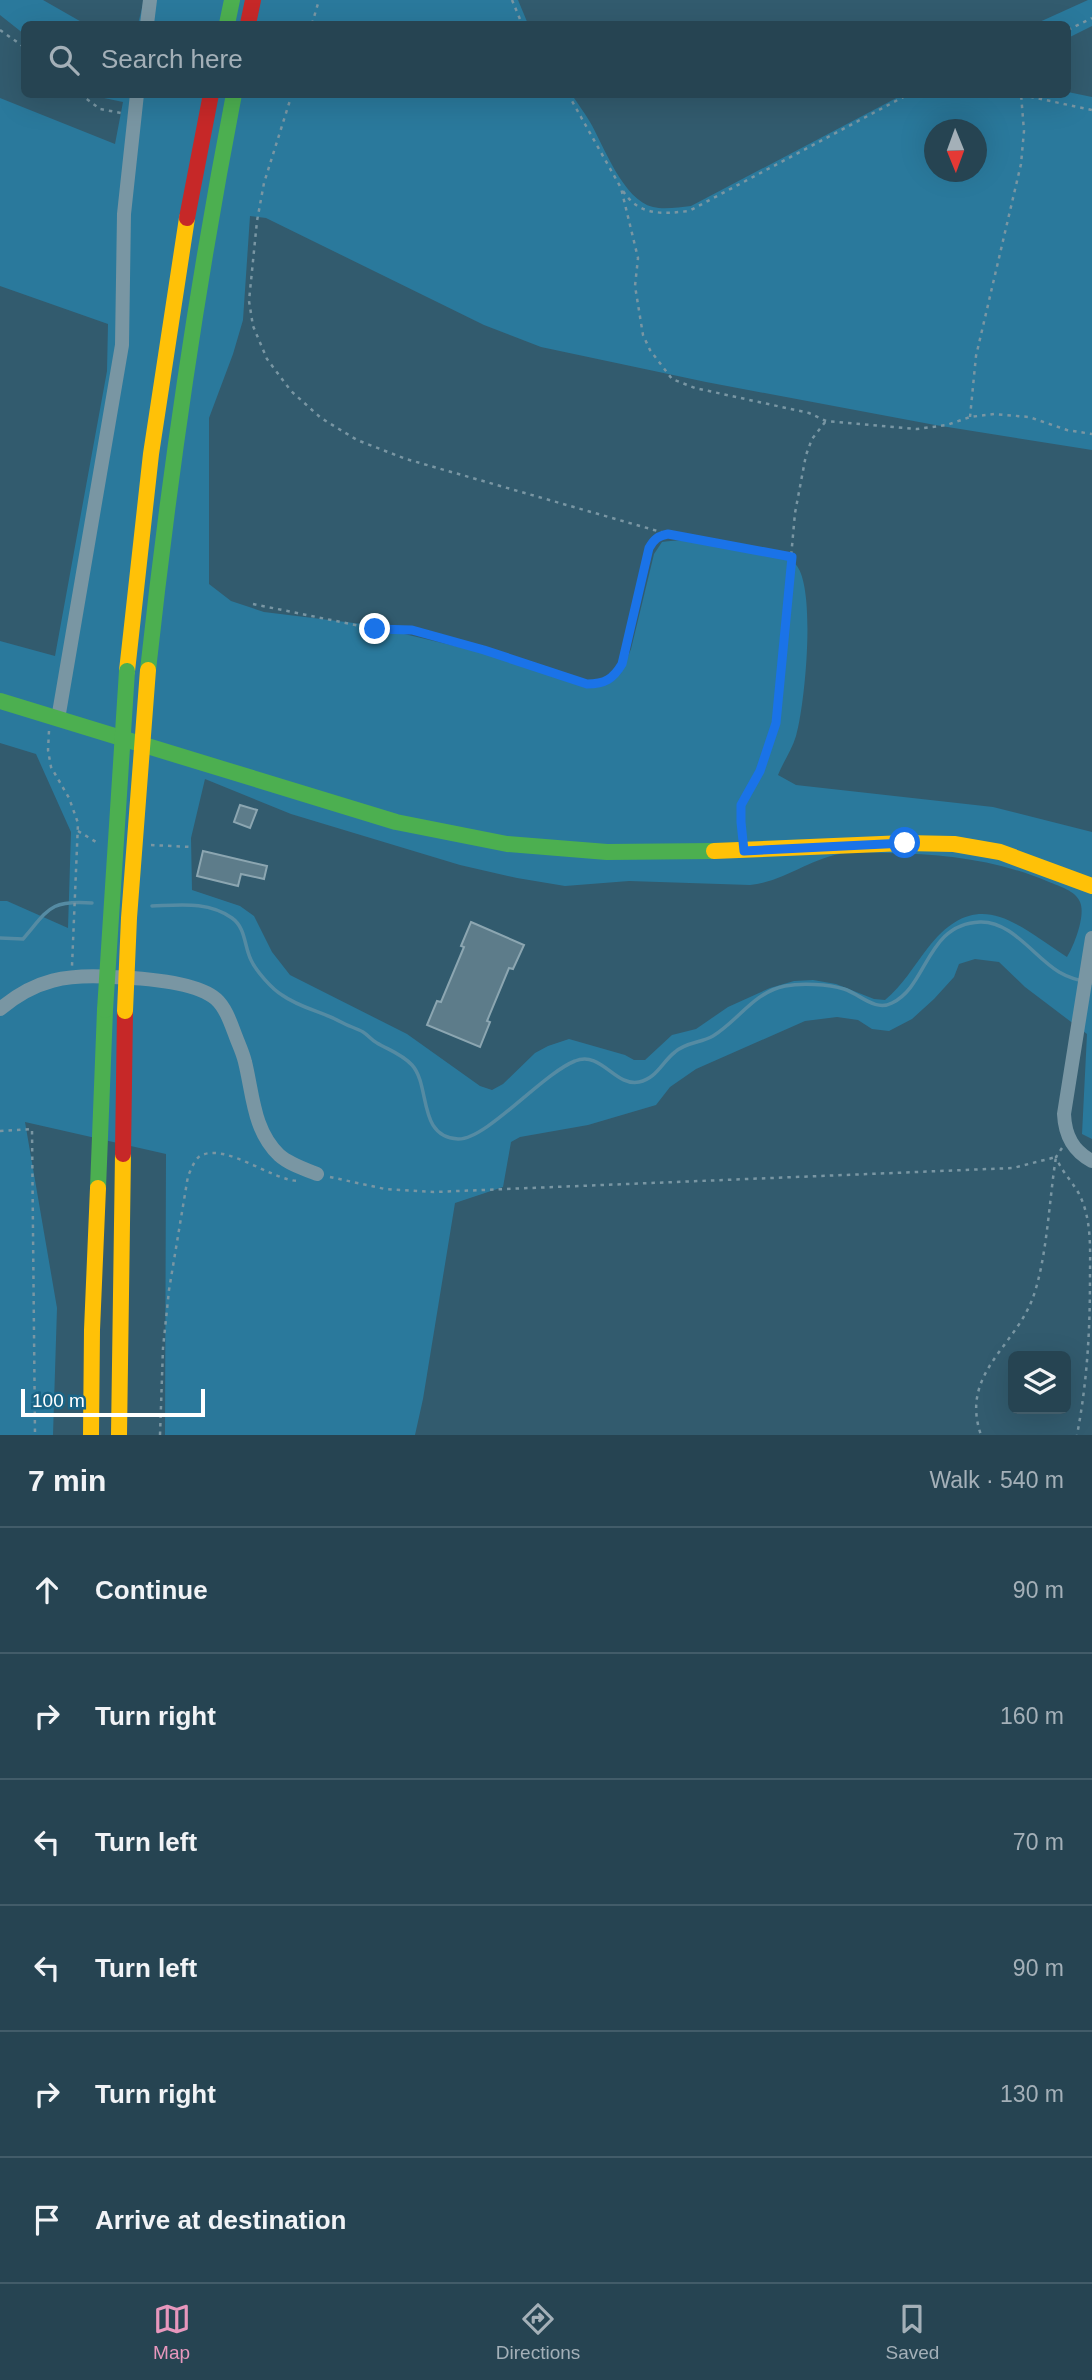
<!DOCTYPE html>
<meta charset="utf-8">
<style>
body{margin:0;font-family:Helvetica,sans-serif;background:#2e4b59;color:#f1f3f6}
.controls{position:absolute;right:21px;bottom:21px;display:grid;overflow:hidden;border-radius:10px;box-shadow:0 7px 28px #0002}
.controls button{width:63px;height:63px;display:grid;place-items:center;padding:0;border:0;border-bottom:2px solid #425c69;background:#264452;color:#f1f3f6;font:35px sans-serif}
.compass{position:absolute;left:924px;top:119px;width:63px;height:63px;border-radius:50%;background:#264452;box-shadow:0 7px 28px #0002;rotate:179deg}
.scale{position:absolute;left:21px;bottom:18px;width:184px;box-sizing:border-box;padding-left:7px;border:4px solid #fff;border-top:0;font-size:19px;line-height:24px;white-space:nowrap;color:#fff;-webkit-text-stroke:5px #196486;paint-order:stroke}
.stop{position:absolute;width:21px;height:21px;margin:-16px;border:5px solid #1a73e8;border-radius:50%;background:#fff}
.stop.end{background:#1a73e8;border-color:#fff;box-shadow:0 2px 7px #0008}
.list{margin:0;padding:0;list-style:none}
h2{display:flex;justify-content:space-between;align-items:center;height:91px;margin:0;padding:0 28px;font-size:30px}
h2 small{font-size:23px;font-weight:400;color:#a4b0b8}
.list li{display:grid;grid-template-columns:46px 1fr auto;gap:21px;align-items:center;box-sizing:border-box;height:126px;padding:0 28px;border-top:2px solid #425c69}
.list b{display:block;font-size:26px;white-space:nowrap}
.list em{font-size:23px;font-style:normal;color:#a4b0b8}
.icon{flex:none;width:38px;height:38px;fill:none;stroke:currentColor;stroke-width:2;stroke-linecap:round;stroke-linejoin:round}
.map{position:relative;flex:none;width:1092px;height:1435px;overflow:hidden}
.search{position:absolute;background:#264452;box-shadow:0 7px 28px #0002;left:21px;right:21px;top:21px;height:77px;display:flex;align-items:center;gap:18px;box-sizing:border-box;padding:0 24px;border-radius:10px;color:#a4b0b8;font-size:26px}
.sheet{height:847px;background:#264452}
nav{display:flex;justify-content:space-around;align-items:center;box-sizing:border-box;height:98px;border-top:2px solid #425c69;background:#264452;font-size:19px;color:#a4b0b8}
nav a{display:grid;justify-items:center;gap:4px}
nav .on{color:#e797bd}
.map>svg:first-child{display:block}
.green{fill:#2a799c;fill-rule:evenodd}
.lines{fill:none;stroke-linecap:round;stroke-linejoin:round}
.stream{stroke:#558ba3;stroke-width:3.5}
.building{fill:#5d7c8a;stroke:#8ca6b1;stroke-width:2}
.path{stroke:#7996a3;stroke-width:2.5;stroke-dasharray:3.5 5;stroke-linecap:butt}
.street{stroke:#7996a3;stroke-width:14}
.fast{stroke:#4caf50;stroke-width:16}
.slow{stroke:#ffc107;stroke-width:16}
.jam{stroke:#c62828;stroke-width:16}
.fast-bridge{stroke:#4caf50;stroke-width:16}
.slow-bridge{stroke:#ffc107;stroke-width:16}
.route{stroke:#1a73e8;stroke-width:9}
</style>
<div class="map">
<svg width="1092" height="1435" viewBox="0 0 1092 1435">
<rect width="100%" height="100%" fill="#325b6e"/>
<!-- green -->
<g class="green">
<polygon points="0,0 43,0 85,24 24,24 24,34 0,15"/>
<polygon points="144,0 518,0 528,24 138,24"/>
<polygon points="1088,0 1092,0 1092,26 1068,38 1068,24 1035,24"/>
<path d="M 1068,92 L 1092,97 L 1092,450 L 935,425 L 706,382 L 541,347 L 484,325 L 266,218 L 250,216 L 243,320 L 233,354 L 209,418 L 209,584 L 231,601 L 264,612 L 362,624 L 523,662 L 564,677 L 590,681 L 607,680 L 621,673 L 631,649 L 654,554 L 662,542 C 695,537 732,544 764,551 C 770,552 779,553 785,555 C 788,557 795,563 797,566 C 816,592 805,705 796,736 C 792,750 783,762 778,775 L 796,785 L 993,807 L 1092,832 L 1092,1139 L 1082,1134 L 1087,1034 L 1025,987 L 999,962 L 975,959 L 959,964 L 954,977 L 934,999 L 912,1019 L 889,1031 L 872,1029 L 858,1020 L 837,1017 L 805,1021 L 696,1069 L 670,1087 L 656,1105 L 588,1125 L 520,1137 L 511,1142 L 503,1187 L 455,1203 L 423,1399 L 415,1435 L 165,1435 L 166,1154 L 25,1122 L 57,1308 L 53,1435 L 0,1435 L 0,901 L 7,901 L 68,928 L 71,832 L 36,754 L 0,743 L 0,641 L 55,656 L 107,371 L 108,324 L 0,286 L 0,98 L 115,144 L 123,102 L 104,98 L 99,95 L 572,95 C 578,104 584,112 590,122 C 604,146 623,200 653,207 C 665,210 679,207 691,206 L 902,95 L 1068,94 ZM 934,130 L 976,130 L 976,172 L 934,172 ZM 205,779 L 291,814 L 460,865 L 517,878 L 565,886 L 629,881 L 750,885 C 784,882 811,857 846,853 C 859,851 874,853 888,853 C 945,854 997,860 1049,882 C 1059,886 1076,891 1080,902 C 1086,915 1074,946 1067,957 C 1015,923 977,884 927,949 C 913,967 903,985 885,1000 L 874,999 L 836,984 L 813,980 L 794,981 L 770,988 L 728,1007 L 696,1029 L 672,1035 L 645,1060 L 634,1060 L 625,1055 L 569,1039 L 548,1046 L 535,1053 L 503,1084 L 492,1090 L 480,1086 L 407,1034 L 290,975 L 272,952 L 254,916 L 240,906 L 192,890 L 191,838 Z"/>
</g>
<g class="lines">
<!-- stream -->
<g class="stream">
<path d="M 152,906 C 180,905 208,901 232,918 C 246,928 244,946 251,960 C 256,971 272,989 282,995 C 300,1008 323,1012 341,1022 C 348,1026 356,1028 363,1032 C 368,1035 371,1040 377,1043 C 389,1050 402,1054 412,1065 C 431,1086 417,1137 458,1139 C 486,1140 542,1074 575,1061 C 601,1050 615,1087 639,1082 C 657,1078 662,1062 675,1052 C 686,1042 701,1043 713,1036 C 738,1021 754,992 785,986 C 801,983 828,984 844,989 C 860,994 875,1012 892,1003 C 928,986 926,924 980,922 C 1012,921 1034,957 1059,972 C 1069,978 1080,981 1092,983"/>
<path d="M 0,938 L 23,939 C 49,909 49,900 92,903"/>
</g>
</g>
<!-- building -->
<g class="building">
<polygon points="240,805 257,810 250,828 234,822"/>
<polygon points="203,851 267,866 264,879 241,874 238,886 197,876"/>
<polygon points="471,922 524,945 513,969 509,968 487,1021 490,1022 480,1047 427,1025 437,1001 441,1002 464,947 461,946"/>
</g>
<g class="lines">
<!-- path -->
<g class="path">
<polyline points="512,0 522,24"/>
<polyline points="312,24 319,0"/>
<polyline points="0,30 24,47"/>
<polyline points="1068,30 1092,18"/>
<polyline points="80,94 100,109 121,113"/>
<polyline points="292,94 264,183 257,221 249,301 253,326 267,359 291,391 321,418 357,440 406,459 668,534"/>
<polyline points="568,94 621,188 638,258 635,286 643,335 650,350 672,379 695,388 809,413 826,421 917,429 947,425 970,417 994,414 1029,417 1067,430 1092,434"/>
<polyline points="1022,95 1092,110"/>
<path d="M 623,191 C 639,216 662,214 689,211 L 909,94"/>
<polyline points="970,417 976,356 1021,164 1024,131 1021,94"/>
<path d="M 253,604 L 375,629 L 412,630 L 484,650 L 587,684 C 605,684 613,679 622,664 L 648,548 L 653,540 L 668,534 L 792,557"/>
<polyline points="49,731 48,750 51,767 69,798 78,823 72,966"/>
<polyline points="78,831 96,842"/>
<polyline points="743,836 742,805 760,771 776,723 795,513 806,455 812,439 826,421"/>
<polyline points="151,845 191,847"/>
<polyline points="0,1131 32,1129 35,1435"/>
<path d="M 1062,1148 L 1056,1157 C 1062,1173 1075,1184 1081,1198 C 1092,1223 1090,1252 1090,1279 C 1090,1332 1087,1383 1077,1435"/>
<path d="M 330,1177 L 385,1189 L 434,1192 L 1013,1168 L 1056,1157 C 1049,1200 1047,1261 1032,1300 C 1013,1348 960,1375 981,1435"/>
<path d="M 160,1435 L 163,1348 L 169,1290 L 188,1176 C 191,1170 194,1160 200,1156 C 225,1142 271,1180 298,1181"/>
</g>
<!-- street -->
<g class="street">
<polyline points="147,24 150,0"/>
<polyline points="58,719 122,345 124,214 137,94"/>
<path d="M 1092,938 L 1064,1114 C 1065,1136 1073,1151 1092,1161"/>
<path d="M 0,1009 C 36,979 67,974 113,977 C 140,978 195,981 216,999 C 226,1008 231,1024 236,1037 C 239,1045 243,1053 245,1062 C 253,1094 253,1130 279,1155 C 289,1164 304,1169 317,1174"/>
</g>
<!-- fast -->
<g class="fast">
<polyline points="227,24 232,0"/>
<path d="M 148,670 C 169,477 197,285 234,94"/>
<polyline points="0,701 396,822 507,844 607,852 714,851"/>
<polyline points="98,1188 105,1010"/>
</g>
<!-- slow -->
<g class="slow">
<polyline points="127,671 151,454 187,218"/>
<polyline points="714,851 905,843 954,844 1000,852 1092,886"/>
<polyline points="91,1435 92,1330 98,1188"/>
<polyline points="119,1435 123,1154"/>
</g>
<!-- jam -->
<g class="jam">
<polyline points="248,24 253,0"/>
<polyline points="187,218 211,94"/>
<polyline points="123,1154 125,1011"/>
</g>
<!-- fast-bridge -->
<polyline class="fast-bridge" points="105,1010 127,671"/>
<!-- slow-bridge -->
<polyline class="slow-bridge" points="125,1011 129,918 148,670"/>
</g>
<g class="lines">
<!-- route -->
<path class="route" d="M 375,629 L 412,630 L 484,650 L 587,684 C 605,684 613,679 622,664 L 649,548 C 654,539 658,536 668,534 L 792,557 L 776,723 L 760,771 L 741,805 L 741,822 L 744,851 L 905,843"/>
</g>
</svg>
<div class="controls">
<button><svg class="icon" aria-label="layers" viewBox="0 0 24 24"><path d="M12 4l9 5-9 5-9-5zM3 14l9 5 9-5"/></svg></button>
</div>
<svg class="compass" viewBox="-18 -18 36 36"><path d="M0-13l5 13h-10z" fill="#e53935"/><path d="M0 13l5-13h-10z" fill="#a4b0b8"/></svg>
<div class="scale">100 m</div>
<div class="stop" style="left:905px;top:843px"></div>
<div class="stop end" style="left:375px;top:629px"></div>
<div class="search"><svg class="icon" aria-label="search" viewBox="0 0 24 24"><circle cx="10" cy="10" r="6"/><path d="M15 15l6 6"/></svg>Search here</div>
</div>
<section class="sheet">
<h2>7 min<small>Walk · 540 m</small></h2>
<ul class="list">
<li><svg class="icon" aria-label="ahead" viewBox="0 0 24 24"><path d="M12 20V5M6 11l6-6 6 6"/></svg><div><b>Continue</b></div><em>90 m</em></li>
<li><svg class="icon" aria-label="right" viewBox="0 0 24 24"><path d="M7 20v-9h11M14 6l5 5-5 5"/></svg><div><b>Turn right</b></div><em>160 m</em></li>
<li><svg class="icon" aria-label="left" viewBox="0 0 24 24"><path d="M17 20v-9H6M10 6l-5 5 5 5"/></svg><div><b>Turn left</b></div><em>70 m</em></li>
<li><svg class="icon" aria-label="left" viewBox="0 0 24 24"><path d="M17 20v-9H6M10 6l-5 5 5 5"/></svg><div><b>Turn left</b></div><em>90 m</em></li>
<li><svg class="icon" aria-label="right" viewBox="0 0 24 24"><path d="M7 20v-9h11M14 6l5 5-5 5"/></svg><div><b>Turn right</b></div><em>130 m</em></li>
<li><svg class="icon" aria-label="arrive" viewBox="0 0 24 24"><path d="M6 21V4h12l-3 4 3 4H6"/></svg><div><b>Arrive at destination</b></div></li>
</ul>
</section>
<nav>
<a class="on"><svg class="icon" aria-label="map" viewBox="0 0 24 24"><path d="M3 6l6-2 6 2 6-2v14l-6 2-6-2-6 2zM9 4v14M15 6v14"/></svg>Map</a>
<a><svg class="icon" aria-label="directions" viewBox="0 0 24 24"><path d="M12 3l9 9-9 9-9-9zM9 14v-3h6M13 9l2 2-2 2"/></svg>Directions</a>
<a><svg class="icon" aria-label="saved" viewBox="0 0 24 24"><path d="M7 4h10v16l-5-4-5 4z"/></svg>Saved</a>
</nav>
